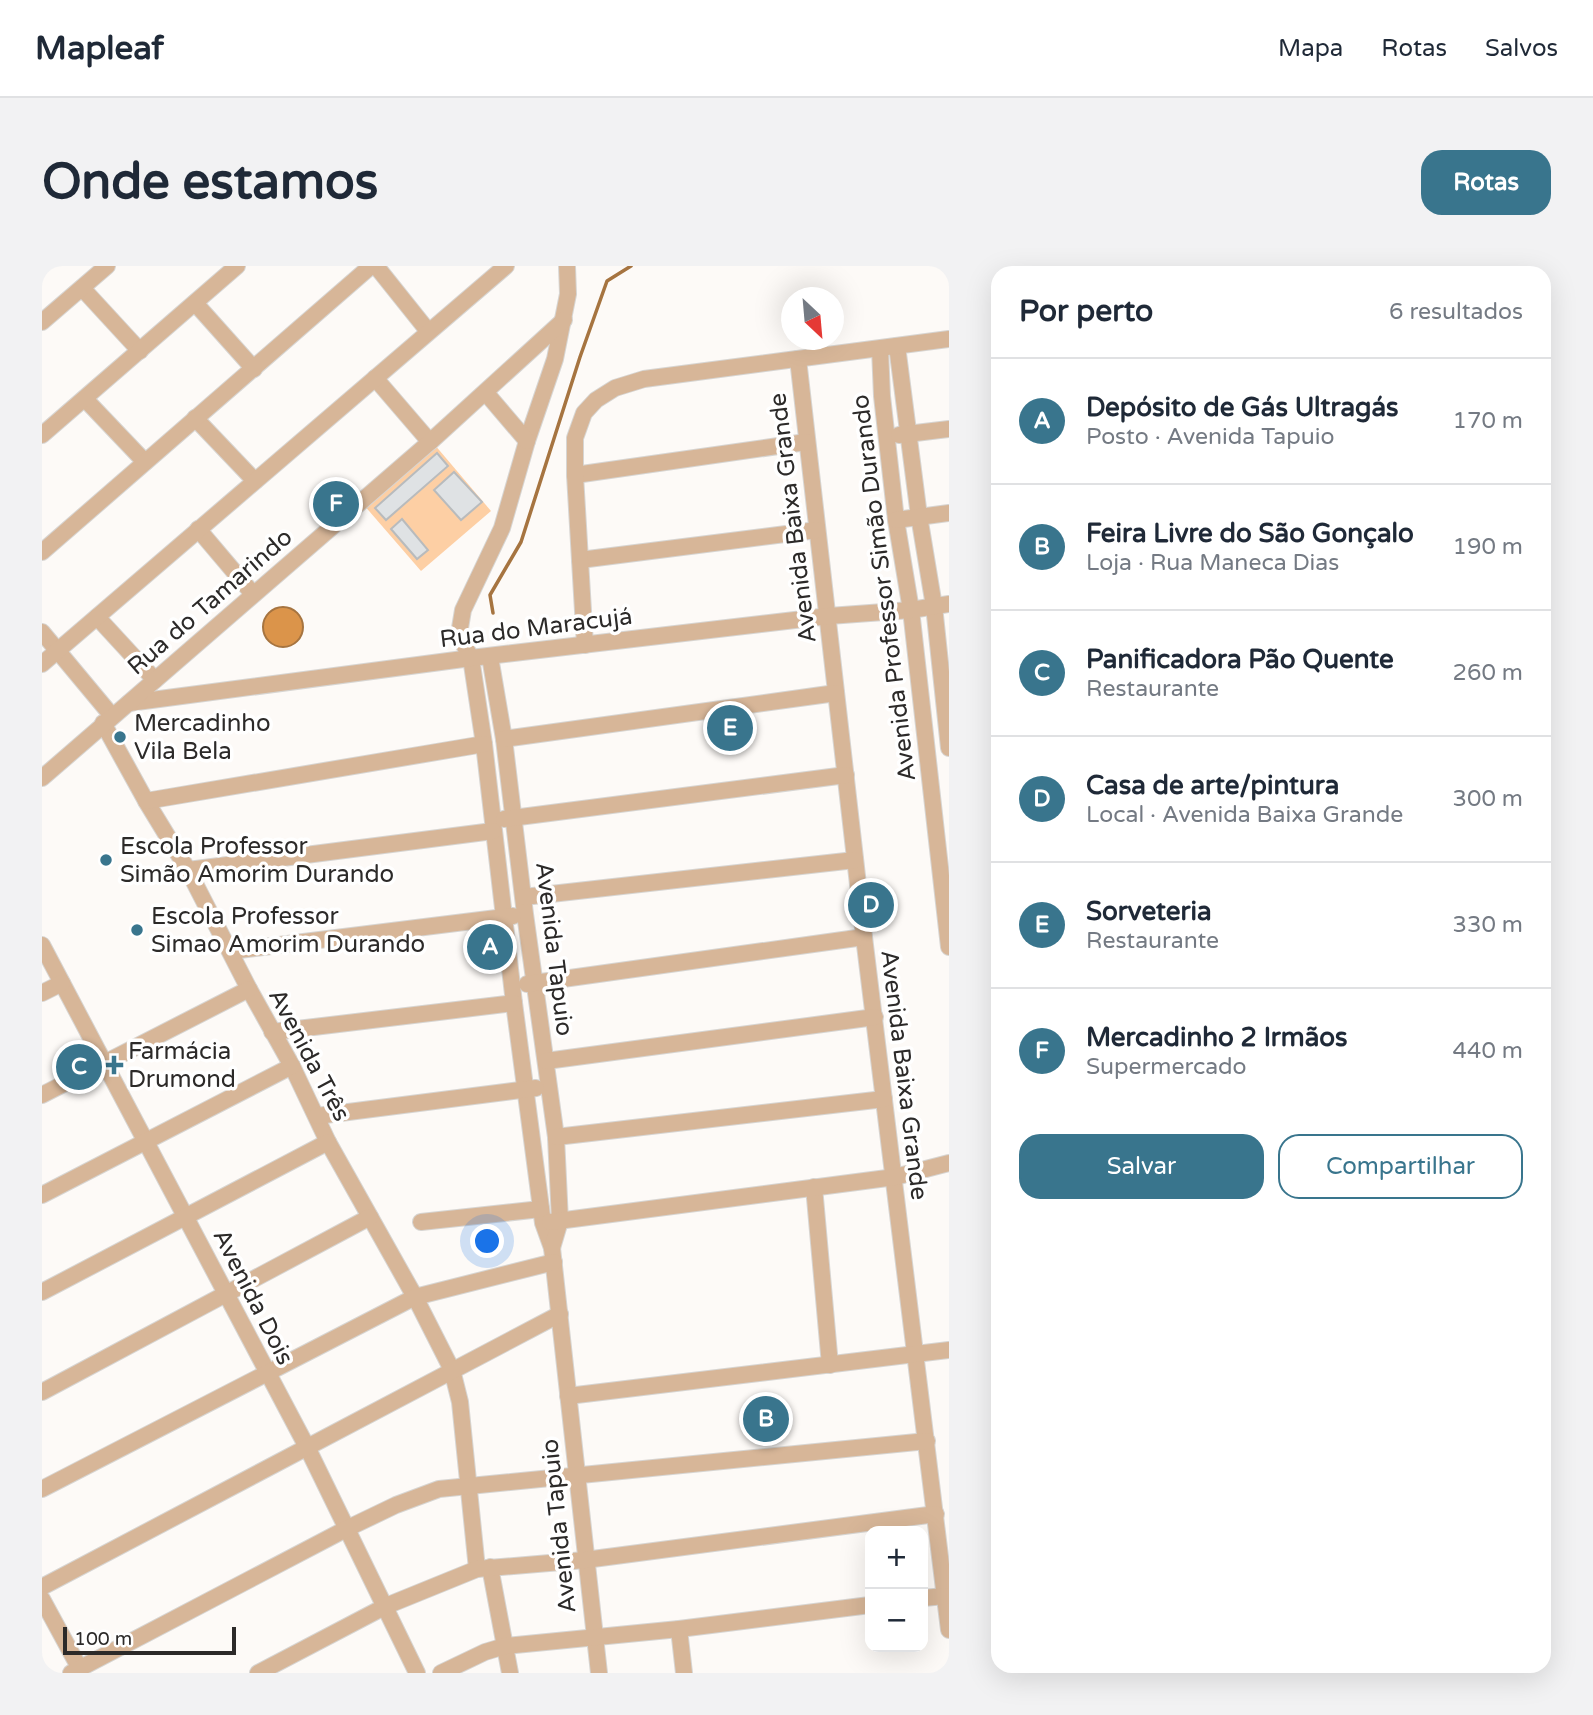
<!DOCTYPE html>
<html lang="pt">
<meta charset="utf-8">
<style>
body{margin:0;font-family:"Varela Round",sans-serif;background:#f2f2f3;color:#1f2937}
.controls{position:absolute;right:21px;bottom:21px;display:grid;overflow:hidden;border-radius:14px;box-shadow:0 7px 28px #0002}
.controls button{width:63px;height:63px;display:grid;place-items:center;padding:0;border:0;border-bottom:2px solid #e0e1e3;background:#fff;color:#1f2937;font:35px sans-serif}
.compass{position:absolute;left:739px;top:21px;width:63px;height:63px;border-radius:50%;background:#fff;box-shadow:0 7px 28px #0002;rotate:154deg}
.scale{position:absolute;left:21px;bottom:18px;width:173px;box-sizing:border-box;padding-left:7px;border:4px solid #2c2a29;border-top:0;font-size:19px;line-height:24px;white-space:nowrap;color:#2c2a29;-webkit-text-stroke:5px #fff;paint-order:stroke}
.you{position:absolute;left:446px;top:976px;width:24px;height:24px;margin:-18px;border:5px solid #fff;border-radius:50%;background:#1a73e8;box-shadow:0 0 0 10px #1a73e833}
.badge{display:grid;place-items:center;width:46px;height:46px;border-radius:50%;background:#39758d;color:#fff;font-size:23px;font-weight:700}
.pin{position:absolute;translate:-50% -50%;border:4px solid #fff;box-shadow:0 2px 7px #0006}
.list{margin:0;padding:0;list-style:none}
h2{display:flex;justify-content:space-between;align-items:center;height:91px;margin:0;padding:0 28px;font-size:30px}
h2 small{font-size:23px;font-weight:400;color:#747a83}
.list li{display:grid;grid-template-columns:46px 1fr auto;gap:21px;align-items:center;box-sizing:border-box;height:126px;padding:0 28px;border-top:2px solid #e0e1e3}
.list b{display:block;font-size:26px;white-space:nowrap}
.list p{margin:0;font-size:23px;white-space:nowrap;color:#747a83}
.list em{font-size:23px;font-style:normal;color:#747a83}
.actions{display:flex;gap:14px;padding:21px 28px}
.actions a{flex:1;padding:16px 0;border:2px solid #39758d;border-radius:21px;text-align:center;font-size:24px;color:#39758d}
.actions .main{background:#39758d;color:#fff}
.map{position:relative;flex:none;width:907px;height:1407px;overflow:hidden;border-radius:21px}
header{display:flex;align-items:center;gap:42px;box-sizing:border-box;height:98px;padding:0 35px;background:#fff;border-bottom:2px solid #e0e1e3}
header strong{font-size:33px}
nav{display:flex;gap:38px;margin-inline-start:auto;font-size:24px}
.intro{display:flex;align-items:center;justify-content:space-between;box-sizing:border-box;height:168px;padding:0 42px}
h1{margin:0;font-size:49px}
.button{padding:18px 32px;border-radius:21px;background:#39758d;color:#fff;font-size:24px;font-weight:700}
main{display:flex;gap:42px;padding:0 42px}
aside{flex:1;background:#fff;border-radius:21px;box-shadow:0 7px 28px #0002}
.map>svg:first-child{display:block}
.green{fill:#fdcfa4}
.water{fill:#db944a;stroke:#a67440;stroke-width:2}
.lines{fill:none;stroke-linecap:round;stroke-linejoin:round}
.stream{stroke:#a67440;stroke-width:3.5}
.building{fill:#dfe2e4;stroke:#b8bbbd;stroke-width:2}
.minor-casing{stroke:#d7d5d2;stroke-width:18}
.minor{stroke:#d7b698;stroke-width:16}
.poi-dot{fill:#39758d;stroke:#fff;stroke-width:2.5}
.labels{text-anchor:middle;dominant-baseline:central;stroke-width:7;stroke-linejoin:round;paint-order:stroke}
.street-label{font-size:24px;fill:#2c2a29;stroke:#fff}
.poi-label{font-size:24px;fill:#2c2a29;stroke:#fff;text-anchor:start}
</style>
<header>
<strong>Mapleaf</strong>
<nav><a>Mapa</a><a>Rotas</a><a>Salvos</a></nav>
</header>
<div class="intro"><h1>Onde estamos</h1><a class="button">Rotas</a></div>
<main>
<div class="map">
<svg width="907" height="1407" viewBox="0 0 907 1407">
<rect width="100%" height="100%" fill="#fdfaf7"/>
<!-- green -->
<polygon class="green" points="392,178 449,245 379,305 321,238"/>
<!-- water -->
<circle class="water" cx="241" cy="361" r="20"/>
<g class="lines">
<!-- stream -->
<polyline class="stream" points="451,347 448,329 479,276 538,91 565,15 589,0"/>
</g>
<!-- building -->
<g class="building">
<polygon points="395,187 406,200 344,254 333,242"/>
<polygon points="412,206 440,236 419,254 392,224"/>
<polygon points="360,253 386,284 375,293 349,263"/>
</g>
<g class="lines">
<!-- minor casing -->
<g class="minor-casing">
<g id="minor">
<polyline points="334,0 386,65"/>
<polyline points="525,0 526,28 513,93 485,175 460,262 421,344 418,362 420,375 429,392 442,478 472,737 501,957 510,982 557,1407"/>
<polyline points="40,22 98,85"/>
<polyline points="153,37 212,103"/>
<polyline points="0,56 65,0"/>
<polyline points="855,80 877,250 892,340 907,482"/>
<polyline points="838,83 840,130 854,254 869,344 907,681"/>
<polyline points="756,93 822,671 907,1364"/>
<polyline points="333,112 388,176"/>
<polyline points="444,127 485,175"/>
<polyline points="43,133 103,196"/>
<polyline points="153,152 213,215"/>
<polyline points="0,169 195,0"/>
<polyline points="857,169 907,163"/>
<polyline points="533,209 764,176"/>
<polyline points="854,254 907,247"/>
<polyline points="156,263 211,328"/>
<polyline points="0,286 329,0"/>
<polyline points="538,294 775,264"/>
<polyline points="55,351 113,414"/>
<polyline points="0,366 70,450"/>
<polyline points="543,379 533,209 533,172 542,147 554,134 573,122 602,113 907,73"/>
<polyline points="448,391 462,473 483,648 514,871 518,955 510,982"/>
<polyline points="0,398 464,0"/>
<polyline points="87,437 429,392 787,350 869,344 907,338"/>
<polyline points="61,457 104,535 146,604 207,723 250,800 286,876 373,1031 410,1104 418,1136 435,1303"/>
<polyline points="462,473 794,427"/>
<polyline points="0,512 388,176 522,54"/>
<polyline points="104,535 442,478"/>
<polyline points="462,553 804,509"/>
<polyline points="146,604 451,565"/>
<polyline points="482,631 813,594"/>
<polyline points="0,679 266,1183 375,1407"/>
<polyline points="189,685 471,650"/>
<polyline points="485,718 822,671"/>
<polyline points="0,727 20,717"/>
<polyline points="230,766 472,737"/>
<polyline points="504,795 833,751"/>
<polyline points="0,829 207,723"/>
<polyline points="275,850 494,822"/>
<polyline points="514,871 842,833"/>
<polyline points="772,921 788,1099"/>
<polyline points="0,929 250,800"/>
<polyline points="379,956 499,943"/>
<polyline points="508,956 853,911 907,897"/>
<polyline points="0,1026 286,876"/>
<polyline points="0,1126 328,951"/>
<polyline points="526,1130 907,1084"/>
<polyline points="0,1223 373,1031 512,996"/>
<polyline points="448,1301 468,1407"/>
<polyline points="0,1321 518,1048"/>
<polyline points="881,1332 903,1330"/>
<polyline points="0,1333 38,1403"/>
<polyline points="637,1363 642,1407"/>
<polyline points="29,1407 304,1263 354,1239 397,1223 885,1175"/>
<polyline points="216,1407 344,1340 435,1303 543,1294 894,1248"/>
<polyline points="399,1407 443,1386 463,1380 637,1363 828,1339"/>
</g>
</g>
<!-- minor -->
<use href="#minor" class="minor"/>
</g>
<!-- markers -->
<g class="poi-dot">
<circle cx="78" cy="471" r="7"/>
<circle cx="64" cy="594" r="7"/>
<circle cx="95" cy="664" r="7"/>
<path d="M68.5 788.5h7v7h7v7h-7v7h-7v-7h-7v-7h7z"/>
</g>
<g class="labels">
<!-- street labels -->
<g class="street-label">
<text transform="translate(751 252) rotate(-97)">Avenida Baixa Grande</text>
<text transform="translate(842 322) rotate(-97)">Avenida Professor Simão Durando</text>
<text transform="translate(168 336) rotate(-41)">Rua do Tamarindo</text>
<text transform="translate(494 362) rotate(-7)">Rua do Maracujá</text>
<text transform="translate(512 683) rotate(83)">Avenida Tapuio</text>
<text transform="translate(267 789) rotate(62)">Avenida Três</text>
<text transform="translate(862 809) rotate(83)">Avenida Baixa Grande</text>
<text transform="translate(211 1031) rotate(63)">Avenida Dois</text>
<text transform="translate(517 1260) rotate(-96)">Avenida Tapuio</text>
</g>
<!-- poi labels -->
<g class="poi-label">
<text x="92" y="457">Mercadinho<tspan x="92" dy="28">Vila Bela</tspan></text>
<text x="78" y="580">Escola Professor<tspan x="78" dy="28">Simão Amorim Durando</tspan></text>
<text x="109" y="650">Escola Professor<tspan x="109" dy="28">Simao Amorim Durando</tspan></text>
<text x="86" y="785">Farmácia<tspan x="86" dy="28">Drumond</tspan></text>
</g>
</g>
</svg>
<div class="controls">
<button>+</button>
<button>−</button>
</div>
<svg class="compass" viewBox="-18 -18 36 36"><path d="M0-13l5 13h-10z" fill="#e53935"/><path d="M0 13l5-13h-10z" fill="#747a83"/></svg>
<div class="scale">100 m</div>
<div class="you"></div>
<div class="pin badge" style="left:448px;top:681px">A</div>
<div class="pin badge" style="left:724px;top:1153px">B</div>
<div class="pin badge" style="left:37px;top:801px">C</div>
<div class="pin badge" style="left:829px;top:639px">D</div>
<div class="pin badge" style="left:688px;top:462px">E</div>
<div class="pin badge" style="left:294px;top:238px">F</div>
</div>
<aside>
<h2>Por perto<small>6 resultados</small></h2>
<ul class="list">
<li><span class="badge">A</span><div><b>Depósito de Gás Ultragás</b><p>Posto · Avenida Tapuio</p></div><em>170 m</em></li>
<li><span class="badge">B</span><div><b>Feira Livre do São Gonçalo</b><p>Loja · Rua Maneca Dias</p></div><em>190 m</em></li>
<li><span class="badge">C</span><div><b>Panificadora Pão Quente</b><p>Restaurante</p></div><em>260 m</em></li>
<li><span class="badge">D</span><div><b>Casa de arte/pintura</b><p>Local · Avenida Baixa Grande</p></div><em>300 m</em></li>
<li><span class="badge">E</span><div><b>Sorveteria</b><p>Restaurante</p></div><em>330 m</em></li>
<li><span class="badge">F</span><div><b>Mercadinho 2 Irmãos</b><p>Supermercado</p></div><em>440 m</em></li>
</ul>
<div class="actions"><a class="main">Salvar</a><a>Compartilhar</a></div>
</aside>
</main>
